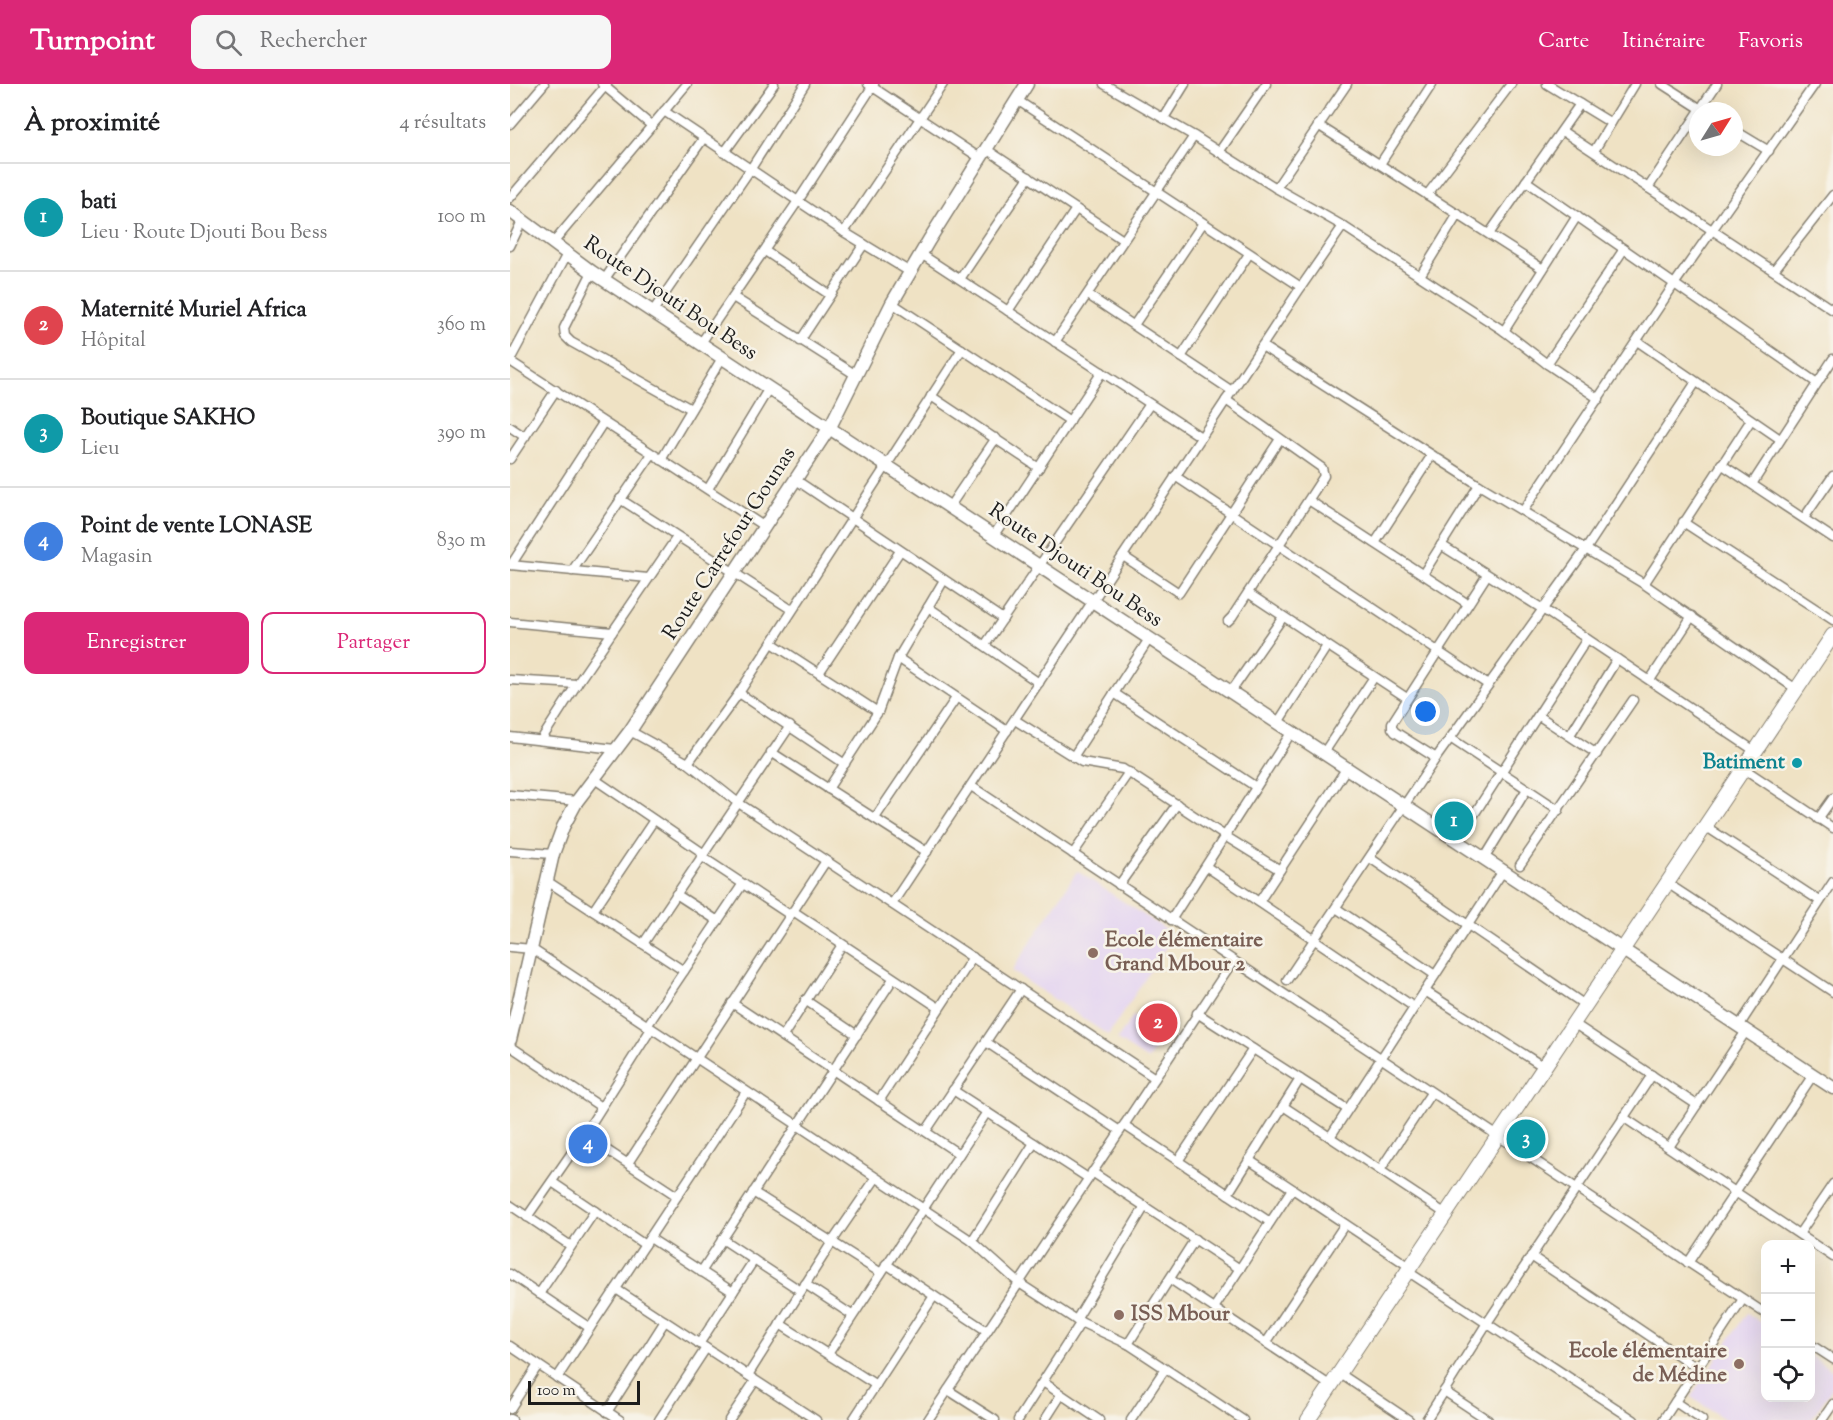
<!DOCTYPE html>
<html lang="fr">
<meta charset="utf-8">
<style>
body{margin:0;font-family:"Sorts Mill Goudy",serif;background:#f6f6f6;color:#202124}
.controls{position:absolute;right:18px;bottom:18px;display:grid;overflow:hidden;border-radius:12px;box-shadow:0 6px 24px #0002}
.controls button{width:54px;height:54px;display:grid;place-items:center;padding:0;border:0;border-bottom:2px solid #e0e0e0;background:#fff;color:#202124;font:30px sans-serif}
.compass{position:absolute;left:1179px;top:18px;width:54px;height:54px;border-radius:50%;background:#fff;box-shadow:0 6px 24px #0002;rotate:53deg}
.scale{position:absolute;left:18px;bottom:15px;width:112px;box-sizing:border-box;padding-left:6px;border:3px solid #1c1c1c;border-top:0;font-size:16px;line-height:21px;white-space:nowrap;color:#1c1c1c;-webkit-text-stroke:4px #f7f3e8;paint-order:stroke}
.you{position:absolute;left:916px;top:628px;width:21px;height:21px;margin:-15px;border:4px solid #fff;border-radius:50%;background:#1a73e8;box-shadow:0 0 0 9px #1a73e833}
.badge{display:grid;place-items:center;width:39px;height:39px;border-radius:50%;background:#db2777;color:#fff;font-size:20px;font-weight:700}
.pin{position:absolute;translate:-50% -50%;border:3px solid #fff;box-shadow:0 2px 6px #0006}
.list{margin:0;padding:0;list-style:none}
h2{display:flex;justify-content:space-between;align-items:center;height:78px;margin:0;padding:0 24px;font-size:26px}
h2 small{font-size:20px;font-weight:400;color:#757577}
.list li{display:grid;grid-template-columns:39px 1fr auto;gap:18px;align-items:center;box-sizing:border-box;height:108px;padding:0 24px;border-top:2px solid #e0e0e0}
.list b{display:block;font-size:22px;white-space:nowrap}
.list p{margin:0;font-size:20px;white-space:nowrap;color:#757577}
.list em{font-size:20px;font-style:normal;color:#757577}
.actions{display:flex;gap:12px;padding:18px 24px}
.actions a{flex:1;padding:14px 0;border:2px solid #db2777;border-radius:12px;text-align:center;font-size:21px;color:#db2777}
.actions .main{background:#db2777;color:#fff}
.icon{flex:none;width:33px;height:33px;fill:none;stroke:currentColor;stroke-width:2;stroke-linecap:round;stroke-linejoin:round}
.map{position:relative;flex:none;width:1323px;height:1336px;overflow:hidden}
header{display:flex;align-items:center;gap:36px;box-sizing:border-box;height:84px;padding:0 30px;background:#db2777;color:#fff}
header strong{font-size:28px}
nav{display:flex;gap:33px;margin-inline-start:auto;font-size:21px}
.search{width:420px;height:54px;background:#f6f6f6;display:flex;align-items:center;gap:15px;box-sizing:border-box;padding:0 21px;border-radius:12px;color:#757577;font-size:22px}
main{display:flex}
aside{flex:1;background:#fff}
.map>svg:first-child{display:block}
.built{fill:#e3d3f2}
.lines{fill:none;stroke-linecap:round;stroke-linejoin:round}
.minor-casing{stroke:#867f70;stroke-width:11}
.secondary-casing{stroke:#867f70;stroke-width:15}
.trunk-casing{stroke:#867f70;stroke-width:16}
.minor{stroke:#fff;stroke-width:8}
.secondary{stroke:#fff;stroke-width:12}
.trunk{stroke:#fff;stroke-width:14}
.culture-dot{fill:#0f9aa8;stroke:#f7f3e8;stroke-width:2}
.education-dot{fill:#8d6e63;stroke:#f7f3e8;stroke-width:2}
.labels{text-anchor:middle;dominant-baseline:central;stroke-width:5;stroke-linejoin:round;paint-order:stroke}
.street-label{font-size:21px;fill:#1c1c1c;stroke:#f7f3e8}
.culture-label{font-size:21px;font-weight:bold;fill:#0d838f;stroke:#f7f3e8;text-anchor:end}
.education-label{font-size:21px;font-weight:bold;fill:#785e54;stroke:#f7f3e8;text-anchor:start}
</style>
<header>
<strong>Turnpoint</strong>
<div class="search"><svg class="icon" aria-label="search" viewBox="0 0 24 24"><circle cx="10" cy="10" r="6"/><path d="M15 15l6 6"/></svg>Rechercher</div>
<nav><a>Carte</a><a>Itinéraire</a><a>Favoris</a></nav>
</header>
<main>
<aside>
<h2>À proximité<small>4 résultats</small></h2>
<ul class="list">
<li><span class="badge" style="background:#0f9aa8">1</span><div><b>bati</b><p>Lieu · Route Djouti Bou Bess</p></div><em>100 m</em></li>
<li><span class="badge" style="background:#e0444e">2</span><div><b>Maternité Muriel Africa</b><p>Hôpital</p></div><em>360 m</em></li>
<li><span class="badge" style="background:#0f9aa8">3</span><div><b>Boutique SAKHO</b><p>Lieu</p></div><em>390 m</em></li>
<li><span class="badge" style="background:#3f7fe0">4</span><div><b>Point de vente LONASE</b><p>Magasin</p></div><em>830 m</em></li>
</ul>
<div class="actions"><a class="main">Enregistrer</a><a>Partager</a></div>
</aside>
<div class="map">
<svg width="1323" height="1336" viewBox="0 0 1323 1336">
<rect width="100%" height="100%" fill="#f7f3e8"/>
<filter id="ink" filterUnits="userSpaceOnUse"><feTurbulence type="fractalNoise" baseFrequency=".0167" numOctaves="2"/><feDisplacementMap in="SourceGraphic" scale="12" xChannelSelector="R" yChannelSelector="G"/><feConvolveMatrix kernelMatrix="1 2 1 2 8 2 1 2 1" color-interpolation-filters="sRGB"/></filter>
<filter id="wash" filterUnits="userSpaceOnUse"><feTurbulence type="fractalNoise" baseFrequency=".008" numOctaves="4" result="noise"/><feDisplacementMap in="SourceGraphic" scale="24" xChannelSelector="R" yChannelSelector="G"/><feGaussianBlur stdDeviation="1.35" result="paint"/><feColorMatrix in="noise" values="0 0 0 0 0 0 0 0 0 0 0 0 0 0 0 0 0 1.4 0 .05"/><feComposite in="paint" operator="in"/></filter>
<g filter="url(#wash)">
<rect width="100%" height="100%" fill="#efe2c4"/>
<!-- built -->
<g class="built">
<polygon points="567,787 664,851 598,951 502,887"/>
<polygon points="643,926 661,939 638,976 607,956 623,932 634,939"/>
<polygon points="1237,1229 1255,1242 1256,1314 1300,1314 1301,1272 1323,1287 1323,1303 1301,1336 1216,1336 1181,1313"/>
</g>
</g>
<g filter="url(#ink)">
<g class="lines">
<!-- minor casing -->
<g class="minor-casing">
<g id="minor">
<polyline points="92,0 142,42"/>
<polyline points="358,0 470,74"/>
<polyline points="594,0 684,52 766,104 833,142 994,247 1037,280 1089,315"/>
<polyline points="1037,0 1101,39"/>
<polyline points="1152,0 1194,27"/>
<polyline points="507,16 791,203"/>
<polyline points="154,27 334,148 400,188"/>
<polyline points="1189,27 1207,0"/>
<polyline points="654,34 675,0"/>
<polyline points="0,40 34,0"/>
<polyline points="808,41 1033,185"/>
<polyline points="1224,46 1259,67"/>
<polyline points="1052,47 1323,226"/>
<polyline points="476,65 613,156"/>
<polyline points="1084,67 1125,0"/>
<polyline points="709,68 756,0"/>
<polyline points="214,69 264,0"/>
<polyline points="870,80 922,0"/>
<polyline points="1016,97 1307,299"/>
<polyline points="766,104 837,0"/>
<polyline points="1138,104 1188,29"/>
<polyline points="917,111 1001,0"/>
<polyline points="0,114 97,0"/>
<polyline points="334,148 433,0"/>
<polyline points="979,150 1070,20"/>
<polyline points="43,159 177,0"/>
<polyline points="0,162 12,137"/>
<polyline points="255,167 320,211"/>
<polyline points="411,170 691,353"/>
<polyline points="1264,186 1323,111"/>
<polyline points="82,188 54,244 55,252 61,258 181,325"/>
<polyline points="910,192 948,130"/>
<polyline points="450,195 519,93"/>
<polyline points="94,196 193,55"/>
<polyline points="578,211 722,307"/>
<polyline points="223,213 346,291"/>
<polyline points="382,219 560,337"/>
<polyline points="143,227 240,86 295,0"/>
<polyline points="498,227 566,125"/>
<polyline points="624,241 693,139"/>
<polyline points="994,247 1067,132"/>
<polyline points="290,257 354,160"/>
<polyline points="1127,257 1270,355"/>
<polyline points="545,258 684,52"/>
<polyline points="191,259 288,117 364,0"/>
<polyline points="752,262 969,401 1134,500 1286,605"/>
<polyline points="671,273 739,170"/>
<polyline points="0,276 57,170"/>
<polyline points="0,277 255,443"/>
<polyline points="1037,280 1114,165"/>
<polyline points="421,312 529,384"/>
<polyline points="716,316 812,384 814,392 722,533 718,537"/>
<polyline points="0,343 15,353"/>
<polyline points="0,375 46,306"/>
<polyline points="151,376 212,274"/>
<polyline points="1211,380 1323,454"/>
<polyline points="665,392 977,600"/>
<polyline points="286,396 493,535"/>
<polyline points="1242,400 1323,275"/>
<polyline points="198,405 259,304"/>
<polyline points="110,415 282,526"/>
<polyline points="800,417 958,520"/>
<polyline points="440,422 486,354"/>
<polyline points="1013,427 1165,199 1305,0"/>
<polyline points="1294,434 1323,392"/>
<polyline points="1173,438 1323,536"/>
<polyline points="484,451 592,288"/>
<polyline points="865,459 922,371"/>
<polyline points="931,461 1031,524 1245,667"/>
<polyline points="613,472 669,509 770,355"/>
<polyline points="0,481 138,494"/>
<polyline points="1,481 93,339"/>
<polyline points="62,487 142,370"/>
<polyline points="913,490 969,401"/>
<polyline points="1134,500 1241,336"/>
<polyline points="738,509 897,614"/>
<polyline points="418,523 529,599"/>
<polyline points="0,538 102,548"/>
<polyline points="262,559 368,628"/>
<polyline points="475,561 640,320"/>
<polyline points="388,574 497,647"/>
<polyline points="309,589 390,467"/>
<polyline points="0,596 67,600"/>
<polyline points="1140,596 1182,532"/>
<polyline points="229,609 335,680"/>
<polyline points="604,609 746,703"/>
<polyline points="720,609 773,533"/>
<polyline points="1029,632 1087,670"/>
<polyline points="505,636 572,678 613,685 715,752 770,786"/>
<polyline points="767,640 817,562"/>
<polyline points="120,647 178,679 227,718 645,994"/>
<polyline points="1060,651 1107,575"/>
<polyline points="0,653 105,665"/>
<polyline points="940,654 1049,726"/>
<polyline points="31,656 67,600 167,453"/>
<polyline points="261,668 417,768"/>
<polyline points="813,670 864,593"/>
<polyline points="563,673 639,555"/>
<polyline points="926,674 885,648 882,644 882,639 977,491"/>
<polyline points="178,679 229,609 452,265"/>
<polyline points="1233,684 1323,744"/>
<polyline points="83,694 193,769"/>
<polyline points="461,702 1256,1230"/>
<polyline points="318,705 368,628 388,574 434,496"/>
<polyline points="0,711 67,717"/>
<polyline points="365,734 446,614"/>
<polyline points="1308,735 1323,714"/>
<polyline points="1195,742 1310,817"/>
<polyline points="947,757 1077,555"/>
<polyline points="0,767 43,770"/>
<polyline points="563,770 619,688"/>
<polyline points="191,772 280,831"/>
<polyline points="860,774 1075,921"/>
<polyline points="974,775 1017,705"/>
<polyline points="1010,781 1123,616"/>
<polyline points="697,783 904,923"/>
<polyline points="37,797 174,887"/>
<polyline points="1157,799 1323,908"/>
<polyline points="609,801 667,720"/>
<polyline points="166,810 208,837"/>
<polyline points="749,818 836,685"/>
<polyline points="382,820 791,203 833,142"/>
<polyline points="826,824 925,891"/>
<polyline points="83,827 144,736"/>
<polyline points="283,827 429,924"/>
<polyline points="661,836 781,649"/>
<polyline points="133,860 280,642"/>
<polyline points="0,863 22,865 462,1157 509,1199 566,1236 618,1260 733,1336"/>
<polyline points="777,896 926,674 1076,465 1186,298"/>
<polyline points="915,907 1034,983"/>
<polyline points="295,916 347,951"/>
<polyline points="222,919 449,1070"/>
<polyline points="687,929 837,1025"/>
<polyline points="1063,939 1187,1021"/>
<polyline points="137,942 232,801"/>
<polyline points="1229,942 1323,798"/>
<polyline points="273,952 332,861"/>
<polyline points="476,958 610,1047"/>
<polyline points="0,962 91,1023"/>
<polyline points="443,1006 578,1094"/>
<polyline points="369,1017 463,873"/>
<polyline points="773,1022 936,1130"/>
<polyline points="1113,1033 1323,1173"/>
<polyline points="614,1041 760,1138"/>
<polyline points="416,1047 511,905"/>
<polyline points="74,1051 167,1112"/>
<polyline points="820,1053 993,787"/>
<polyline points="1159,1063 1236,947"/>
<polyline points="739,1076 900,1183"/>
<polyline points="668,1077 743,965"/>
<polyline points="118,1079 316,777"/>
<polyline points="870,1086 921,1009"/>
<polyline points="582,1088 730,1185"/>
<polyline points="42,1098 135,1161"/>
<polyline points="243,1108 371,1189"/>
<polyline points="718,1110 790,995"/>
<polyline points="0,1121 61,1162"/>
<polyline points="17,1133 74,1051 141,945"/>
<polyline points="1289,1150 1323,1100"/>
<polyline points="140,1154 223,1208"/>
<polyline points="212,1155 291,1207"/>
<polyline points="462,1157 524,1059"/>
<polyline points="1021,1172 1187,1284"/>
<polyline points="1178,1179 1303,991"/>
<polyline points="376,1180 477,1247"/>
<polyline points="897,1187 1124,1336"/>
<polyline points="191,1188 383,895"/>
<polyline points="0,1190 80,1244"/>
<polyline points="660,1195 821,1302"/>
<polyline points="295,1200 342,1231"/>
<polyline points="106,1205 306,1336"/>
<polyline points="29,1210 85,1127"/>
<polyline points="704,1224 782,1105"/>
<polyline points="566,1236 635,1122"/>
<polyline points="270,1240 366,1301"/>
<polyline points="756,1259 835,1140"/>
<polyline points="189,1260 244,1176"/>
<polyline points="618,1260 685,1155"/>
<polyline points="1300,1260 1323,1275"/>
<polyline points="0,1262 110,1336"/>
<polyline points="318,1270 477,1028"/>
<polyline points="829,1289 899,1336"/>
<polyline points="238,1291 322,1158 366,1094"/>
<polyline points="47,1294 236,1008"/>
<polyline points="533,1298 589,1336"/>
<polyline points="438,1306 485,1336"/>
<polyline points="934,1307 978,1336"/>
<polyline points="1165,1318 1192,1336"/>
<polyline points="0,1325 28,1281"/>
<polyline points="97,1328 155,1237"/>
<polyline points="0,1335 2,1336"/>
<polyline points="149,1336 196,1264"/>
<polyline points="219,1336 245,1297"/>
<polyline points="343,1336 424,1212"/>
<polyline points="418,1336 723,877"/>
<polyline points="508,1336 571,1238"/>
<polyline points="535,1336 551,1311"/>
<polyline points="621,1336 655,1285"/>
<polyline points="916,1336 977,1239 1142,991"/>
<polyline points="1153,1336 1233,1215"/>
<polyline points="1312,1336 1323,1320"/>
</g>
</g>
<!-- secondary casing -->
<g class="secondary-casing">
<g id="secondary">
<polyline points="0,127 82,188 1323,1004"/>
<polyline points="0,956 43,770 53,743 67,717 120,647 320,343 382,219 419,156 517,0"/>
</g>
</g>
<!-- trunk casing -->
<g class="trunk-casing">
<polyline id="trunk" points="798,1336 1323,551"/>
</g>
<!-- minor -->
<use href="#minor" class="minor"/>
<!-- secondary -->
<use href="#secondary" class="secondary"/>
<!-- trunk -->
<use href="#trunk" class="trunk"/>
</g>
</g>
<!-- markers -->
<circle class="culture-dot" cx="1287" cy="679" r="6"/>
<g class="education-dot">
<circle cx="583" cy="869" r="6"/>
<circle cx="609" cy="1231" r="6"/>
<circle cx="1229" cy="1280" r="6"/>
</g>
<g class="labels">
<!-- street labels -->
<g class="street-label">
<text transform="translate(160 215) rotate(34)">Route Djouti Bou Bess</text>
<text transform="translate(220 460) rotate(-57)">Route Carrefour Gounas</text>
<text transform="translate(565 482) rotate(34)">Route Djouti Bou Bess</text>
</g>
<!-- culture labels -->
<g class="culture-label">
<text x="1275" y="679">Batiment</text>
</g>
<!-- education labels -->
<g class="education-label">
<text x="595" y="857">Ecole élémentaire<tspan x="595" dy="24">Grand Mbour 2</tspan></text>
<text x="621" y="1231">ISS Mbour</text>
<text x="1217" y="1268" text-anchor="end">Ecole élémentaire<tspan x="1217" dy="24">de Médine</tspan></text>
</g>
</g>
</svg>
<div class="controls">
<button>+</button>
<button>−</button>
<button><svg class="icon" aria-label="locate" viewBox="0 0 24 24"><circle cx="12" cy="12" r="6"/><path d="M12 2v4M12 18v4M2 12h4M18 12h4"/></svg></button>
</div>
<svg class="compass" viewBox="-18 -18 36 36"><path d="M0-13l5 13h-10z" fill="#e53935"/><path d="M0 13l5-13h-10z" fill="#757577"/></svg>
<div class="scale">100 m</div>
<div class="you"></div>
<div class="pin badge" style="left:944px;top:737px;background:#0f9aa8">1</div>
<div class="pin badge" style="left:648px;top:939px;background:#e0444e">2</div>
<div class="pin badge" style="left:1016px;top:1055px;background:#0f9aa8">3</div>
<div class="pin badge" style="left:78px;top:1060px;background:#3f7fe0">4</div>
</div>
</main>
